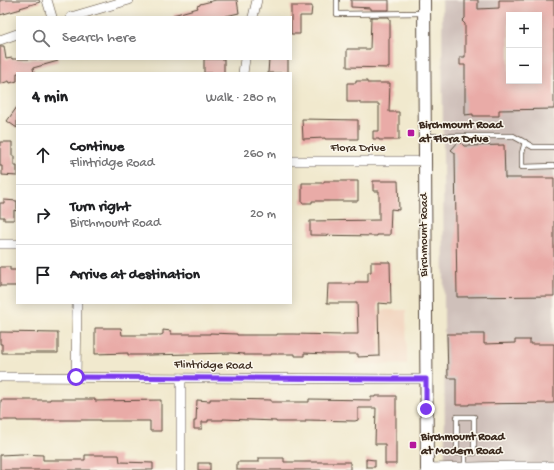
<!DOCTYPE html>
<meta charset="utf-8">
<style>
body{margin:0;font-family:"Gochi Hand",sans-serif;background:#f2f2f2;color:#202124}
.controls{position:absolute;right:12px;top:12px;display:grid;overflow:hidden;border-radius:0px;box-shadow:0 2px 10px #0003}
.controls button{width:36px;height:36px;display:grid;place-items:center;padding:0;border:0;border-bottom:1px solid #e0e0e0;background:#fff;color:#202124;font:20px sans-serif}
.stop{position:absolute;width:12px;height:12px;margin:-9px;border:3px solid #7c3aed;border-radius:50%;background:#fff}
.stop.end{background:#7c3aed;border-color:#fff;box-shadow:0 1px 4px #0008}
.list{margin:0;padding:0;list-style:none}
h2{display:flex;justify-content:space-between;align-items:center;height:52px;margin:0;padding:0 16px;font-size:17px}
h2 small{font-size:13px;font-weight:400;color:#757577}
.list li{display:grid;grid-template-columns:26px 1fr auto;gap:12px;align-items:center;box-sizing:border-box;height:60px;padding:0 16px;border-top:1px solid #e0e0e0}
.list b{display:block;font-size:15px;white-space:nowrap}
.list p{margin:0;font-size:13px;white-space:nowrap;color:#757577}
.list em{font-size:13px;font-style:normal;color:#757577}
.icon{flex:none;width:22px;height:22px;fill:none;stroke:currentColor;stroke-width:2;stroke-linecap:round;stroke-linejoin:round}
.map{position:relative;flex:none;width:554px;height:470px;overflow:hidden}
.search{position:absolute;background:#fff;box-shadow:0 2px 10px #0003;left:16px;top:16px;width:276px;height:44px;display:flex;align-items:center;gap:10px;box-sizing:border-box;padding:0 14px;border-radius:0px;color:#757577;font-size:15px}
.panel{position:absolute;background:#fff;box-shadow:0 2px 10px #0003;left:16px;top:72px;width:276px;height:232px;border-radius:0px}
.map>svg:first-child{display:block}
.built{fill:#f2d4be}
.industrial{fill:#cfc0ba;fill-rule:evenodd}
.building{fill:#e9aba7;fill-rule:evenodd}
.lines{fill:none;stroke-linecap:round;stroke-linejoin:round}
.service-casing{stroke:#564738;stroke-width:6}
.minor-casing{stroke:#564738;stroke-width:10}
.secondary-casing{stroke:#564738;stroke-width:14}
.service{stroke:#fff;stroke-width:4.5}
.minor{stroke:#fff;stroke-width:9}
.secondary{stroke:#fff;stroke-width:12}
.route{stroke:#7c3aed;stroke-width:5}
.poi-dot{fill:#b5179e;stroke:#fbf7ec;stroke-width:1.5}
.labels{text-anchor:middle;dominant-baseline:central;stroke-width:3;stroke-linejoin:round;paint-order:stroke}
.poi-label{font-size:12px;font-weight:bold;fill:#3b2a1e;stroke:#fbf7ec;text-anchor:start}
.street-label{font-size:12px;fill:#3b2a1e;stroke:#fbf7ec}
</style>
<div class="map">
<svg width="554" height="470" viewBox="0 0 554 470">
<rect width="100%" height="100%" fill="#fbf7ec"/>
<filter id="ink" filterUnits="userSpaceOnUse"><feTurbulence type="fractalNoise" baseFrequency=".025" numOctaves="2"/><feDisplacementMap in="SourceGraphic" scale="8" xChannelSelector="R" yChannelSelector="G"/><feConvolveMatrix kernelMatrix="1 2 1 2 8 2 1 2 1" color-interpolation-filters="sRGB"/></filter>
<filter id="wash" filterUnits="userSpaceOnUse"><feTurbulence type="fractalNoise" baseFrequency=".012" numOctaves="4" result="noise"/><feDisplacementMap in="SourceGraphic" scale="16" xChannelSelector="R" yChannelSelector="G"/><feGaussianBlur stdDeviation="0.9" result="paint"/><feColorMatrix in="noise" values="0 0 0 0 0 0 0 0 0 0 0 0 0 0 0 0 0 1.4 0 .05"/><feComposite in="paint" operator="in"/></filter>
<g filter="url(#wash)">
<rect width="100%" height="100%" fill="#f1e9ce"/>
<!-- built -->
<polygon class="built" points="356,310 406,310 407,365 356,364"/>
<!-- industrial -->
<path class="industrial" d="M 442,0 L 554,0 L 554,470 L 445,470 ZM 509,15 L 539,15 L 539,81 L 509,81 Z"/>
<g id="blocks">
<!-- building -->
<g class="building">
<polygon points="0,0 39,0 40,2 20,8 21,9 0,15"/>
<polygon points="216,0 237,0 239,13 226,16 226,17 174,17 173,15 198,8 197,6 200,5 200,4"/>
<polygon points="351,0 389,0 389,10 371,10 371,8 351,7"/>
<path d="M 465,0 L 478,0 L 478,9 L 499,8 L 499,0 L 554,0 L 554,109 L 499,110 L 499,116 L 473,116 L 473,114 L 465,115 L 465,65 L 460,65 L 460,57 L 465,57 L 465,24 L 462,21 L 465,18 ZM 509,15 L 539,15 L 539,81 L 509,81 Z"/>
<polygon points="291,6 312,6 311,16 300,16 300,34 291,34"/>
<polygon points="371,17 389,17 389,19 390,19 390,38 389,38 389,68 347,67 347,49 370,49"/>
<polygon points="0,46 4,46 6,59 12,58 12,59 58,59 58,61 33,68 34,73 17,73 17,81 10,83 9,81 0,84"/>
<rect x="204" y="59" width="20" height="14"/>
<polygon points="269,59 288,59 288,73 268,73"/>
<polygon points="356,81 367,81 367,83 390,83 389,112 399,112 399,140 379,140 379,139 373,139 373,131 379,131 379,104 360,104 360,102 347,102 347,83 356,83"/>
<polygon points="17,107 17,128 7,121"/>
<polygon points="302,119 358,120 358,139 325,139 325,138 303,139"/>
<polygon points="459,141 464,146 504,145 505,178 554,178 554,296 457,297 455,153 451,150"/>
<polygon points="0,142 12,142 12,156 14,156 14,166 17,166 17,176 2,175 2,166 0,166"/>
<polygon points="324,181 358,181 358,201 312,201 312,203 302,203 302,183 324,183"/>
<polygon points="373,181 398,181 399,210 391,209 390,235 377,235 377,236 310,235 310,221 379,220 379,191 373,191"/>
<polygon points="4,200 17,201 17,211 14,210 14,220 4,220 4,217 0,217 0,203 4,203"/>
<polygon points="371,262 390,262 391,304 378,303 379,356 358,357 358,354 326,354 304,353 304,356 295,356 295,354 271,354 271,355 244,355 244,354 231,353 150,355 128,355 128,353 95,354 95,328 121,328 122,335 161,335 163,334 163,330 171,331 171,334 210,334 210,333 237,334 237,335 277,335 277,334 293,334 343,335 343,334 358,334 357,303 327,303 328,284 355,284 355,282 368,282 368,272 371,272"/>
<polygon points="0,267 10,267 10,270 17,270 17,286 0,286"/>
<polygon points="0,332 58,333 58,353 2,353 2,344 0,344"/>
<polygon points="447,334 484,334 484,344 515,343 515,340 530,340 530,344 554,344 554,403 469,404 469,405 456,405 456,378 448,378"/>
<polygon points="375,396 396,396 396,464 385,464 385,444 375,444 376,408 358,408 358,420 355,421 306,420 306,422 276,422 276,421 223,419 223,420 208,420 208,422 202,422 202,429 194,429 194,421 196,421 197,400 210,401 210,399 226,399 271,400 271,402 309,402 309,399 371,400 371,397 375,397"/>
<polygon points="50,399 95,399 95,401 161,400 161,431 150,431 150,421 100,421 100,420 47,420 47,421 17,421 17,420 0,420 1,400 50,400"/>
<polygon points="21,454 43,455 43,460 85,460 85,455 119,455 120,462 153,463 153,470 0,470 0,455"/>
<polygon points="259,458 284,458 284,462 350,462 350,470 237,470 237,462 259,462"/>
<polygon points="366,459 375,460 375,467 366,467"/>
<rect x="198" y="463" width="12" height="7"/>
</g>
</g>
</g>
<g filter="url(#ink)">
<use href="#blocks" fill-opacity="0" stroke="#564738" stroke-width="1"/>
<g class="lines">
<!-- service casing -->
<g class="service-casing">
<g id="service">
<polyline points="337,0 337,14 424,13"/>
<polyline points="426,136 513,136 533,147 554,147"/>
<polyline points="525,142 522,153 522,167 554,166"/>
<polyline points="465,453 457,453 457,417 474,417 474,453 465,453 465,468"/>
</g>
</g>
<!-- minor casing -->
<g class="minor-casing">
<g id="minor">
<polyline points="47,0 52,17"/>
<polyline points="71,17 129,0"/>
<polyline points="253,17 257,0"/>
<polyline points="0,40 17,34"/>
<polyline points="243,73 245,59"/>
<polyline points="291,161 425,161"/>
<polyline points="0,244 17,244"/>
<polyline points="0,377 393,379 426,379"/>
<polyline points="76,377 77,303"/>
<polyline points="181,378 181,470"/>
<polyline points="427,468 513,466 554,466"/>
</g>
</g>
<!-- secondary casing -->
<g class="secondary-casing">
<polyline id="secondary" points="424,0 427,470"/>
</g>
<!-- service -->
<use href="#service" class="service"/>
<!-- minor -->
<use href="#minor" class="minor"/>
<!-- secondary -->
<use href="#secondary" class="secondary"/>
</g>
</g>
<g class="lines" filter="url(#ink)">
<!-- route -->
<polyline class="route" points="76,377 393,379 426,379 426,409"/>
</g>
<!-- markers -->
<g class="poi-dot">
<rect x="407" y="129" width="8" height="8" rx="2"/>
<rect x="409" y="441" width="8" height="8" rx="2"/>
</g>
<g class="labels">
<!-- poi labels -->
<g class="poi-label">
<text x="419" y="126">Birchmount Road<tspan x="419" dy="14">at Flora Drive</tspan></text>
<text x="421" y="438">Birchmount Road<tspan x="421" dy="14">at Modern Road</tspan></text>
</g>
<!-- street labels -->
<g class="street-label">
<text x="358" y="149">Flora Drive</text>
<text transform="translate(425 235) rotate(-90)">Birchmount Road</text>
<text transform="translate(213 366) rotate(1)">Flintridge Road</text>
</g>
</g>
</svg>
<div class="controls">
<button>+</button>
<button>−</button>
</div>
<div class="stop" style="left:76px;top:377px"></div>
<div class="stop end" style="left:426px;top:409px"></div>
<div class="search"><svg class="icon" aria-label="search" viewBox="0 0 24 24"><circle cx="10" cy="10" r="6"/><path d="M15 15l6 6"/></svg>Search here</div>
<section class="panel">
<h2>4 min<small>Walk · 280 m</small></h2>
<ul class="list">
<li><svg class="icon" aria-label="ahead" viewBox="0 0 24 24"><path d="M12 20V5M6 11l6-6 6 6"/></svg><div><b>Continue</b><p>Flintridge Road</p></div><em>260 m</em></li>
<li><svg class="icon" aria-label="right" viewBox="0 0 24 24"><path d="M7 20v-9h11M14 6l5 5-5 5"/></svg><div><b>Turn right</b><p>Birchmount Road</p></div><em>20 m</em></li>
<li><svg class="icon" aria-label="arrive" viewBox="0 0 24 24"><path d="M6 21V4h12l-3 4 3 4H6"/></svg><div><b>Arrive at destination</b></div></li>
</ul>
</section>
</div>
